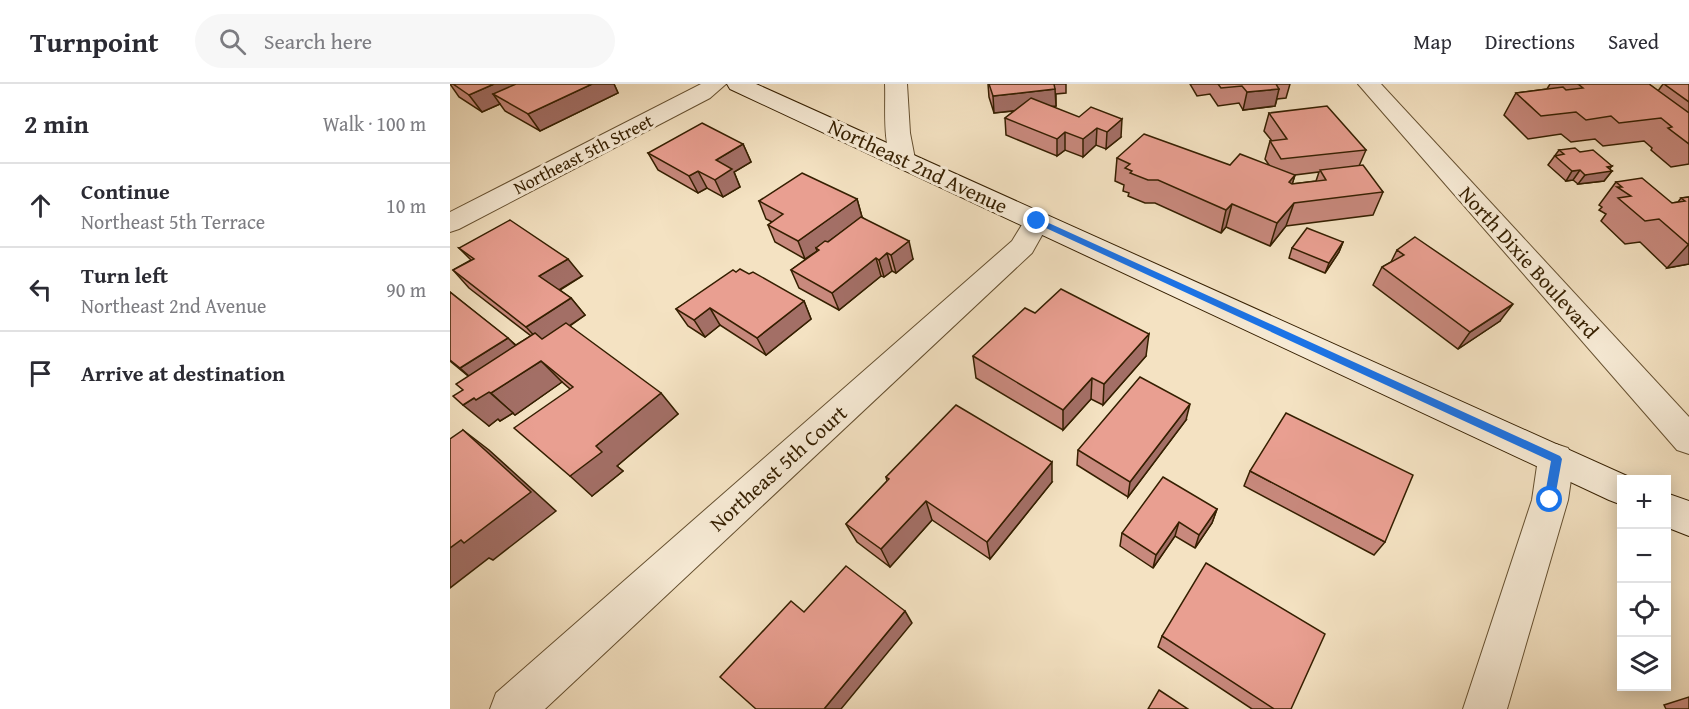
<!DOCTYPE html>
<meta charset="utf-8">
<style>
body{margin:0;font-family:"Gentium Book Plus",serif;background:#f7f7f7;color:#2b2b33}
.controls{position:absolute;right:18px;bottom:18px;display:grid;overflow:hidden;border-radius:0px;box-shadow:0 3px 15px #0003}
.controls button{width:54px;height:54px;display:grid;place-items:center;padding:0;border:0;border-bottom:2px solid #e1e1e2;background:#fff;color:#2b2b33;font:30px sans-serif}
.stop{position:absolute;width:18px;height:18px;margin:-14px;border:4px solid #1a73e8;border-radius:50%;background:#fff}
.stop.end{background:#1a73e8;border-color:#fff;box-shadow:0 2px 6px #0008}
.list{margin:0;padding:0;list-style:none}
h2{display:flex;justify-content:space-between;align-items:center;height:78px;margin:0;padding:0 24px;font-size:26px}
h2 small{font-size:20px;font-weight:400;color:#7c7c81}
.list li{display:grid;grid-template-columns:39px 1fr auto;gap:18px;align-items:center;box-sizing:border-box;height:84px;padding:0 24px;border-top:2px solid #e1e1e2}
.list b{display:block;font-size:22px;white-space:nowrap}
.list p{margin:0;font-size:20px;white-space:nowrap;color:#7c7c81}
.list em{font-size:20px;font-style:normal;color:#7c7c81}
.icon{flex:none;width:33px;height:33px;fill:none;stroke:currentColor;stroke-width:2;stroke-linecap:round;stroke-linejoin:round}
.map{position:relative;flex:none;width:1239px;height:625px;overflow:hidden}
header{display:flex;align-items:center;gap:36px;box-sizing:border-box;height:84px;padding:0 30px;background:#fff;border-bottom:2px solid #e1e1e2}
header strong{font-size:28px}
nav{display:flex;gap:33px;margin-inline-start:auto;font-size:21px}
.search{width:420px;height:54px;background:#f7f7f7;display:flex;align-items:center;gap:15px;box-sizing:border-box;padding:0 21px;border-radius:33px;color:#7c7c81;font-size:22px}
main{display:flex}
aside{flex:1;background:#fff}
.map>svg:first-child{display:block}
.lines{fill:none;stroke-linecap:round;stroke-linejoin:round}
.street-casing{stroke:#655030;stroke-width:2}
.secondary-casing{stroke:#351f00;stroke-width:2}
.street{fill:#f8ecd7;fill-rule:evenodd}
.secondary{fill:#f8ecd7;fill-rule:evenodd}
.wall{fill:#c8897d;stroke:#351f00;stroke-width:1.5;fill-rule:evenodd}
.shaded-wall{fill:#a36f66;stroke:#351f00;stroke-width:1.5}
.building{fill:#e99f91;stroke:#351f00;stroke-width:1.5}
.route{fill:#1a73e8}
.labels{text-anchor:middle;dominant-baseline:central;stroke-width:6;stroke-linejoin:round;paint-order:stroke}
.far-street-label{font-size:18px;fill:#351f00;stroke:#f8ecd7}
.street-label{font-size:21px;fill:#351f00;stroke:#f8ecd7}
</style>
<header>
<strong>Turnpoint</strong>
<div class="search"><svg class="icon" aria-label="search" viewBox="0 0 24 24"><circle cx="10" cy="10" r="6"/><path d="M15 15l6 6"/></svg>Search here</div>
<nav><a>Map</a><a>Directions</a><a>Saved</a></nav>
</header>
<main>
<aside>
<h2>2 min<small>Walk · 100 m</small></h2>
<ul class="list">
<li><svg class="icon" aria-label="ahead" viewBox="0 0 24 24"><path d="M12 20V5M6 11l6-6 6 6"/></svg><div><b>Continue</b><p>Northeast 5th Terrace</p></div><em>10 m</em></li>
<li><svg class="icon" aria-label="left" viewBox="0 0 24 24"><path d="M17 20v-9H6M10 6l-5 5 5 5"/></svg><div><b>Turn left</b><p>Northeast 2nd Avenue</p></div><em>90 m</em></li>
<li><svg class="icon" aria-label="arrive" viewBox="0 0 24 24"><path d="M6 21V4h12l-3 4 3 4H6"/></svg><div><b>Arrive at destination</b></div></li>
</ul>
</aside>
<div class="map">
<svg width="1239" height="625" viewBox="0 0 1239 625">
<rect width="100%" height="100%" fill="#f4e2c2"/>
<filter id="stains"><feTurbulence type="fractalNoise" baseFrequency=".00333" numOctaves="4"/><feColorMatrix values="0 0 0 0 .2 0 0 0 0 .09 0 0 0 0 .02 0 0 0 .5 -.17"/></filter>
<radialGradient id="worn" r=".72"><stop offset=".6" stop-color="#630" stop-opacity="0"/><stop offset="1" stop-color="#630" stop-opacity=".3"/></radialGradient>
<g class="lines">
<!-- street casing -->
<g class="street-casing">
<g id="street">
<polygon points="251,0 276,0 260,14 9,145 0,148 0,128"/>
<path d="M 435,0 L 457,0 L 460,49 L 465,75 L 462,80 L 453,82 L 444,80 C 432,62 436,22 435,0 Z"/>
<polygon points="908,0 931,0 1239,333 1239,370 1227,366"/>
<polygon points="587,128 596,131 600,137 582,169 95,625 40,625 46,609 562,157 578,131"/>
<polygon points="1106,360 1118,364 1124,375 1118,416 1057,625 1013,625 1082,416 1088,375 1094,364"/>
</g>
</g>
<!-- secondary casing -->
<g class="secondary-casing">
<g id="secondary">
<polygon points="277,0 306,0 1186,396 1172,396 1172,421 1159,416 280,5"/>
<polygon points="1216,409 1239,417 1239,452 1216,443"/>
</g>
</g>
<!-- street -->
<use href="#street" class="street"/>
<!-- secondary -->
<use href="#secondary" class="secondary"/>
</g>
<!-- wall -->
<g class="wall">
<polygon points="0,0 164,0 168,9 90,47 55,27 50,20 32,28 9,13"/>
<polygon points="538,0 616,0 616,9 606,10 606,22 602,23 671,53 656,65 646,61 633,73 615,66 607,72 556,51 555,34 564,27 544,29 539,13"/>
<polygon points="740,0 840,0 836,14 827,15 825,22 793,26 789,19 768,22 760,10 747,12"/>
<polygon points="1100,0 1199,0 1208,7 1213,0 1239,0 1239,80 1221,83 1201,66 1202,64 1194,57 1153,62 1145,55 1121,58 1111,50 1078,55 1054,31 1066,9 1097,5"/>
<path d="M 819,29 L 916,66 L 909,82 L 933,108 L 923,131 L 836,142 L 820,162 L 776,143 L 771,149 L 705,119 L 695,119 L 678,112 L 679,109 L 673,107 L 674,101 L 665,97 L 667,74 L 780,81 L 819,81 L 815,75 L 820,57 L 822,57 L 814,47 ZM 869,88 L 866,97 L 842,100 L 845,91 Z"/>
<polygon points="293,60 301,78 284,88 290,103 273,113 257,104 248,109 208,86 198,69"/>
<polygon points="1109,66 1130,68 1162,87 1154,97 1128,100 1123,96 1116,97 1098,81"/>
<polygon points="1166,98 1222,119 1228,118 1231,114 1239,113 1239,180 1217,184 1190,158 1175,160 1151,137 1156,130 1149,126 1152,123 1149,121"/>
<polygon points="407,115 412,133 463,175 446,189 442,187 434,193 431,192 389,226 349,204 341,186 367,167 355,175 325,158 318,141 322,138 316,135 309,117"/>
<polygon points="893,158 889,168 875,189 839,174 842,164"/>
<polygon points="9,164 132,192 110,206 121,214 135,231 120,242 228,330 167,382 173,387 142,412 120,305 112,298 65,331 63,329 50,337 48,335 39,342 13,306 18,292 0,277 0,208 66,261 81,252 19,204 3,186 21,176"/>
<polygon points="947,166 1050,237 1008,265 923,201 932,183 941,178"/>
<polygon points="286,188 299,190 354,217 361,235 316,271 270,241 255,253 238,242 226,225"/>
<polygon points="585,229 696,272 653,321 641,315 613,346 526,294 523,272"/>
<polygon points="736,336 678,413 627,381 628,366"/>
<polygon points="800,387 935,458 924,471 794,402"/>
<polygon points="436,393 602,398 540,475 482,436 440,483 407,458 396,440 437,397"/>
<polygon points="767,425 762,439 745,464 725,452 703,484 670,462 672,449"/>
<polygon points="712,552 841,625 802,625 708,563"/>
<polygon points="1239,613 1239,625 1216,625 1214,621"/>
</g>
<!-- shaded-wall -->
<g class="shaded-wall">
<polygon points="44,0 96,0 43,10 50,20 32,28 19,11"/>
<polygon points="142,0 164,0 168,9 90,47 78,30"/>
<polygon points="605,5 606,22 544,29 543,12"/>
<polygon points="829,5 825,22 793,26 797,8"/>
<polygon points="672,35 671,53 656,65 657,48"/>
<polygon points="647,44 646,61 633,73 633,55"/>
<polygon points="615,48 615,66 607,72 607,55"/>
<polygon points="293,60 301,78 284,88 290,103 273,113 265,96 266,76"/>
<polygon points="1162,82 1158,87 1162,87 1154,97 1128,100 1135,91 1157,83"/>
<polygon points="1130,86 1123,96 1116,97 1122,87"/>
<polygon points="248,87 257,104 248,109 239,92"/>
<polygon points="845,91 838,114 839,98"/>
<polygon points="407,115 412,133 368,165 366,164 367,167 355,175 348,157"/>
<polygon points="844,119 836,142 820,162 827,139"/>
<polygon points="782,120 776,143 771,149 776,126"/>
<polygon points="459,157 463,175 446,189 441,171"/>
<polygon points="893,158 889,168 875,189 879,179"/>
<polygon points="1239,161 1239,180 1217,184 1238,161"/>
<polygon points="437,169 442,187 434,193 429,176"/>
<polygon points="426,174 431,192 389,226 382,209"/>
<polygon points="118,175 132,192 104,209 89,192"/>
<polygon points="121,214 135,231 92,260 76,243"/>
<polygon points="354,217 361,235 316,271 307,254"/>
<polygon points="1063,220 1050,237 1008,265 1020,248"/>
<polygon points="260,224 270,241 255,253 244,236"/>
<polygon points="699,250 696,272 653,321 654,300"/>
<polygon points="58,254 75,271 29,301 10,284"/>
<polygon points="91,277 112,298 65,331 41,309"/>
<polygon points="642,294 641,315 613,346 613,326"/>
<polygon points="39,308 63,329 50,337 48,335 39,342 13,321 24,314"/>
<polygon points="211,309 228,330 167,382 173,387 142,412 120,392 146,362"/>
<polygon points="740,320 736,336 678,413 680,398"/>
<polygon points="13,346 39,366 106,427 43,476 39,474 0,504 0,464"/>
<polygon points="602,378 602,398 540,475 537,458"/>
<polygon points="476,417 482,436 440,483 431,465"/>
<polygon points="767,425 762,439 745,464 749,451"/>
<polygon points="729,438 725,452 703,484 706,471"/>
<polygon points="455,527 462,539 391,625 374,625"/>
</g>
<!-- building -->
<g class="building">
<polygon points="3,0 44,0 19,11"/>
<polygon points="66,0 142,0 78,30 43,10"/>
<polygon points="539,0 604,0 605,5 543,12"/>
<polygon points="768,0 826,0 829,5 797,8 792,2 771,4"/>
<polygon points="1128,0 1199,0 1239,29 1239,60 1218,44 1222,43 1211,34 1169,39 1161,32 1136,36 1126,28 1091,32 1066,9 1113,3 1116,6 1133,4"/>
<polygon points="1214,0 1239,0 1239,18"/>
<polygon points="581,14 629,33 641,23 672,35 657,48 647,44 633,55 615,48 607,55 555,34"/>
<polygon points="877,22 916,66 831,75 820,57 837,55 819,29"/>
<polygon points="252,39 293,60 266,76 282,85 265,96 248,87 239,92 198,69"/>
<polygon points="694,50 780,81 790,70 845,91 839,98 842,100 876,96 870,86 913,81 933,108 844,119 827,139 782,120 776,126 708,96 698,96 680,89 682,87 675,84 680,80 667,74"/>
<polygon points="1125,64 1130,68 1143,66 1162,82 1157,83 1162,87 1135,91 1130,86 1122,87 1105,72 1114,70 1109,66"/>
<polygon points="352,89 407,115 348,157 318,141 333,130 309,117"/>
<polygon points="1192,94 1222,119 1235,117 1231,114 1239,113 1239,161 1209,135 1195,137 1168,114 1181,112 1167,103 1172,103 1166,98"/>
<polygon points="411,133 459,157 441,171 437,169 429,176 426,174 382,209 341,186 369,166 366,164 375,157 378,158"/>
<polygon points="60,136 118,175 89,192 121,214 76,243 3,186 24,175 9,164"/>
<polygon points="857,144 893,158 879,179 842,164"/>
<polygon points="965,153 1063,220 1020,248 932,183 954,171 947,166"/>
<polygon points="290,185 299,190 303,188 354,217 307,254 260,224 244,236 226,225 283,186 286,188"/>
<polygon points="611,205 699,250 654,300 642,294 613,326 523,272 575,224 585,229"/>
<polygon points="0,208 58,254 10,284 0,276"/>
<polygon points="116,239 211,309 146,362 152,368 120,392 64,344 123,303 91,277 41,309 39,308 26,316 24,314 13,321 3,312 13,306 6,300 85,249 92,255"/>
<polygon points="690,293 740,320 680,398 628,366"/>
<polygon points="506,321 602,378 537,458 476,417 431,465 396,440 439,395 436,393"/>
<polygon points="836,329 963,391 935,458 800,387"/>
<polygon points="13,346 81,408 14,459 11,456 0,464 0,355"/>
<polygon points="713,393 767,425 749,451 729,438 706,471 672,449"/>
<polygon points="756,479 875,550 841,625 824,625 712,552"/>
<polygon points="396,482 455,527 374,625 306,625 270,593 341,517 354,528"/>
<polygon points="709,606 738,625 698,625"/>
</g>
<!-- route -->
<polygon class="route" points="585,135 590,135 1110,372 1112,375 1104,419 1096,419 1094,416 1101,377 585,139"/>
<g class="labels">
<!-- far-street labels -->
<g class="far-street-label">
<text transform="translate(133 70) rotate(-27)">Northeast 5th Street</text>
</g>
<!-- street labels -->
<g class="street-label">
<text transform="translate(468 82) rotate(25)">Northeast 2nd Avenue</text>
<text transform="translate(1079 178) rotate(48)">North Dixie Boulevard</text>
<text transform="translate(328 384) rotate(-42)">Northeast 5th Court</text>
</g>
</g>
<rect width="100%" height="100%" filter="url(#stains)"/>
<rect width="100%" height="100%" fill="url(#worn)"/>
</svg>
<div class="controls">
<button>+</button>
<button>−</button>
<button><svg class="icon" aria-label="locate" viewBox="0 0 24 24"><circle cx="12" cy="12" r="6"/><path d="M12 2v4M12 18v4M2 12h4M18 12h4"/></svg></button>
<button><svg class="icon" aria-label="layers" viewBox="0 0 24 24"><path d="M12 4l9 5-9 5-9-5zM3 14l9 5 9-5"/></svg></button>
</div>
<div class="stop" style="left:1100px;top:416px"></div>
<div class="stop end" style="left:587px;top:137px"></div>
</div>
</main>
